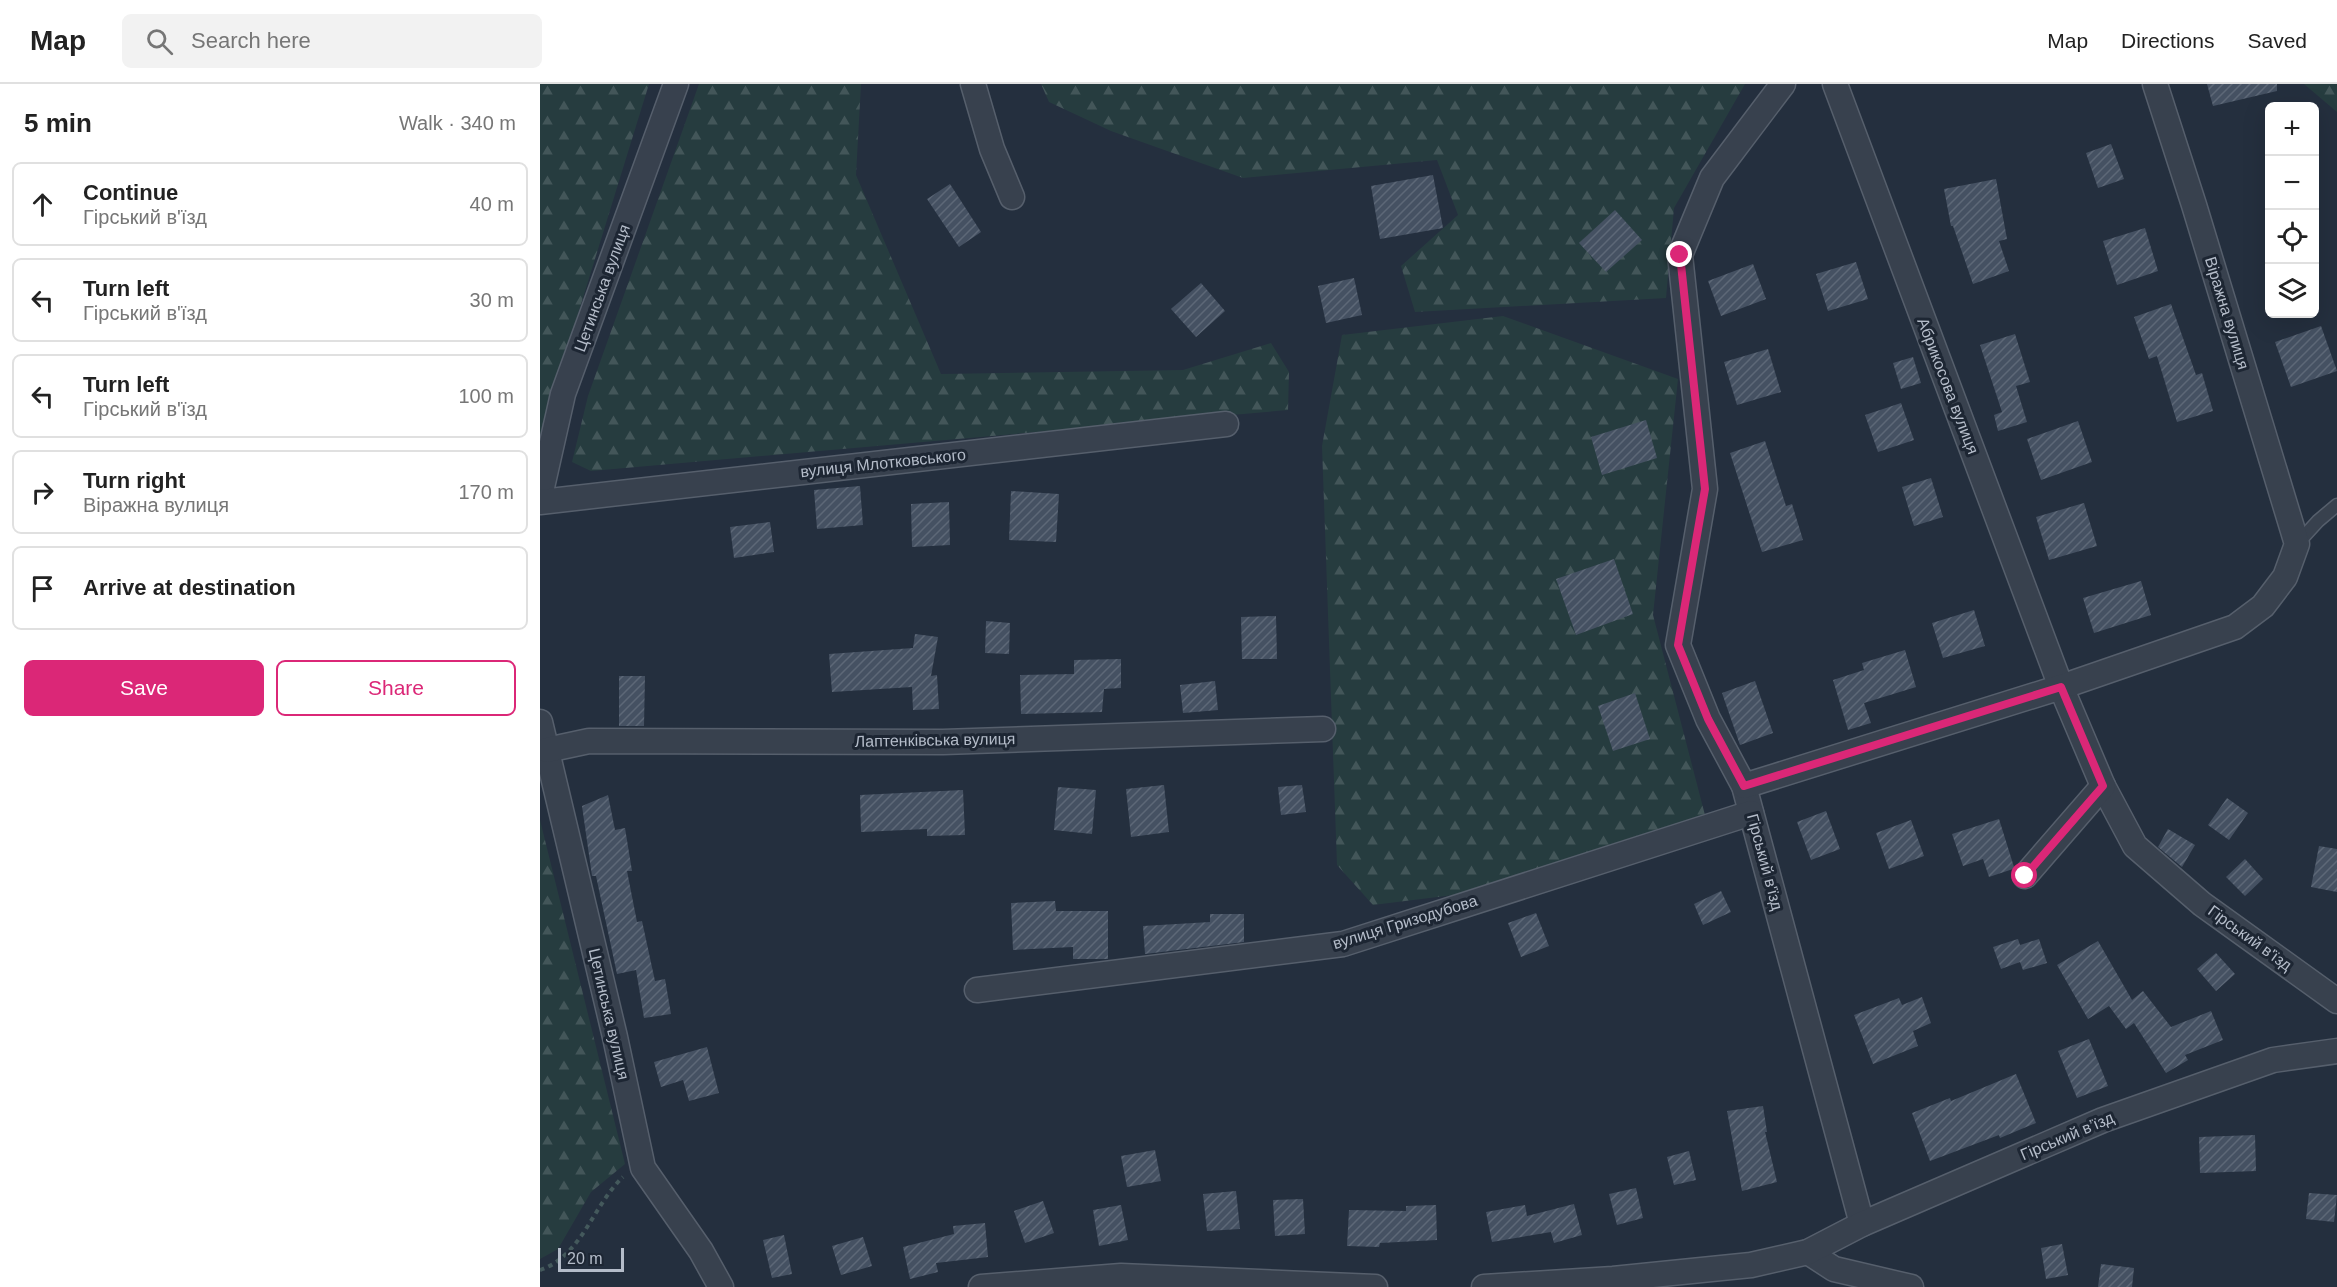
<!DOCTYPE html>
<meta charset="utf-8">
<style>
body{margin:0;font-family:Arial,sans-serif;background:#f2f2f2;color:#222}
.controls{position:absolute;right:18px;top:18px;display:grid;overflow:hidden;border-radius:9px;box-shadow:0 6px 24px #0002}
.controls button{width:54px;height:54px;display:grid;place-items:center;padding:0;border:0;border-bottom:2px solid #e0e0e0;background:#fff;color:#222;font:30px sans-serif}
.scale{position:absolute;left:18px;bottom:15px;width:66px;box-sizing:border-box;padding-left:6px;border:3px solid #b4bcc9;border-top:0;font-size:16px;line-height:21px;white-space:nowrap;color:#b4bcc9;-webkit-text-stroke:4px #1d2633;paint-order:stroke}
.stop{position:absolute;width:18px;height:18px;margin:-14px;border:4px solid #db2777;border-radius:50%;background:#fff}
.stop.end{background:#db2777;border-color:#fff;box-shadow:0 2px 6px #0008}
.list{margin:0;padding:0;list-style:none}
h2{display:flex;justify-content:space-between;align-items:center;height:78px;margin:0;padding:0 24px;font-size:26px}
h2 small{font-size:20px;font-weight:400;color:#767676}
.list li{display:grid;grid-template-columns:39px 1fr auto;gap:18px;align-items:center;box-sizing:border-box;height:84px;margin:0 12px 12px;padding:0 12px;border:2px solid #e0e0e0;border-radius:9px}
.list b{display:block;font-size:22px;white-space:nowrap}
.list p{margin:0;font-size:20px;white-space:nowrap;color:#767676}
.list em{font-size:20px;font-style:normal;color:#767676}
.actions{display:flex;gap:12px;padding:18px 24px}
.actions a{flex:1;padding:14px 0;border:2px solid #db2777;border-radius:9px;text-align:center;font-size:21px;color:#db2777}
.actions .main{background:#db2777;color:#fff}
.icon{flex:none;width:33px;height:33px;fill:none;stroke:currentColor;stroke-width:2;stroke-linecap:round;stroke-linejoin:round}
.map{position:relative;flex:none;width:1797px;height:1203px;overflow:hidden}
header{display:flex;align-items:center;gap:36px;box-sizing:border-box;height:84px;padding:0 30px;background:#fff;border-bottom:2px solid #e0e0e0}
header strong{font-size:28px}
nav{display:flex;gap:33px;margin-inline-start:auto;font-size:21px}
.search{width:420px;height:54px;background:#f2f2f2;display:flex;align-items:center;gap:15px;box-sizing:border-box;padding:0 21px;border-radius:9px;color:#767676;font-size:22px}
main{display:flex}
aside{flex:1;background:#fff}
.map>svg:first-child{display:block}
.forest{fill:url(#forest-firs)}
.building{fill:url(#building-hatch)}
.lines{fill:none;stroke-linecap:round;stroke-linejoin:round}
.service-casing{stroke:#565f6c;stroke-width:15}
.minor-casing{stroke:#565f6c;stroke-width:27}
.path{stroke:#44595c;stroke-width:4;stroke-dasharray:4.5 4.5;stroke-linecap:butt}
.service{stroke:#38414e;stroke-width:12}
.minor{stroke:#38414e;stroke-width:24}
.route{stroke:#db2777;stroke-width:8}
.labels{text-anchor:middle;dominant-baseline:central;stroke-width:6;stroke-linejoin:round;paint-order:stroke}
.street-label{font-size:16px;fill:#b4bcc9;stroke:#1d2633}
</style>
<header>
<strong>Map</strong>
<div class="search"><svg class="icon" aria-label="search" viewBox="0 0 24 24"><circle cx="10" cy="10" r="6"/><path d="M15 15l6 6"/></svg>Search here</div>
<nav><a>Map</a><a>Directions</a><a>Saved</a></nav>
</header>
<main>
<aside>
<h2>5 min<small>Walk · 340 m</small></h2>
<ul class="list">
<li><svg class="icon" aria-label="ahead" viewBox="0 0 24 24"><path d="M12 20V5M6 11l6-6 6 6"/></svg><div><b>Continue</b><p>Гірський в'їзд</p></div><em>40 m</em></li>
<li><svg class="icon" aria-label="left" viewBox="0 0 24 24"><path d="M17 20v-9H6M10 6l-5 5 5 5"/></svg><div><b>Turn left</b><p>Гірський в'їзд</p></div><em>30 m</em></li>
<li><svg class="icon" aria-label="left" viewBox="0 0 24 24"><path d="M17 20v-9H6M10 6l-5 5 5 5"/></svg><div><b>Turn left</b><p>Гірський в'їзд</p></div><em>100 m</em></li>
<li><svg class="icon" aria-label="right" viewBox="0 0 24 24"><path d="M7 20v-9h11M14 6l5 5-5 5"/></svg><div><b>Turn right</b><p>Віражна вулиця</p></div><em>170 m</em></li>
<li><svg class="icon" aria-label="arrive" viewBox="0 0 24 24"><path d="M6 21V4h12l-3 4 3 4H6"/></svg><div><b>Arrive at destination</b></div></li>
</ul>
<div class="actions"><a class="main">Save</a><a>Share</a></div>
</aside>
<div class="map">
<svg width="1797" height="1203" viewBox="0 0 1797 1203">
<defs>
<pattern id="forest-firs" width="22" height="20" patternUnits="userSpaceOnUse" patternTransform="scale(1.5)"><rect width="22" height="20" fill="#263c3f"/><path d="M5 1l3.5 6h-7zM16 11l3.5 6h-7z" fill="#435659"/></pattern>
<pattern id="building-hatch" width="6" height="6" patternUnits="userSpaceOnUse" patternTransform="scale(1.5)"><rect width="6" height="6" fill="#455162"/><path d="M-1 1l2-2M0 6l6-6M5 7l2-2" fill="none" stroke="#5d6877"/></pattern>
</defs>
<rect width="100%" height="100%" fill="#242f3e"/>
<!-- forest -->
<g class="forest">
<polygon points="0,0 109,0 0,353"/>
<polygon points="159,0 321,0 316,91 401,290 643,286 731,259 749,288 748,326 51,387 32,378 48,312"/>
<polygon points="501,0 1205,0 1134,124 1126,214 875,228 861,182 918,131 897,76 703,94 571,47 509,18"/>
<polygon points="1764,0 1797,0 1797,28"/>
<polygon points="963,232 1138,295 1113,531 1166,735 995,801 833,821 797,781 782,362 802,251"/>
<polygon points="0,736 85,1080 51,1108 18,1165 0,1175"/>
</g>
<!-- building -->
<g class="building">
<polygon points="1667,0 1737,0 1737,7 1673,22"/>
<polygon points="1571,60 1584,95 1558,104 1546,69"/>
<polygon points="893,91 903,144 840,155 831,102"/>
<polygon points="1456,95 1467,155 1459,157 1469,187 1433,200 1413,142 1411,142 1404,105"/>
<polygon points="410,100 441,148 419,163 387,115"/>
<polygon points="1075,126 1102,156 1066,188 1039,159"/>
<polygon points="1605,144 1618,187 1577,201 1563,157"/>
<polygon points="1316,178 1328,215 1288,227 1276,190"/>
<polygon points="1213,180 1226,215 1181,232 1168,197"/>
<polygon points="814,194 822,231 786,239 778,202"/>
<polygon points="661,199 685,227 656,253 631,225"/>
<polygon points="1631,220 1656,291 1662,289 1673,327 1637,338 1617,272 1609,275 1594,233"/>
<polygon points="1781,242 1797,287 1751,303 1735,258"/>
<polygon points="1475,250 1490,298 1476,302 1487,338 1458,347 1454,331 1462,328 1440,261"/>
<polygon points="1228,265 1241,308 1197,321 1184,278"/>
<polygon points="1373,273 1381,299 1361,305 1353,279"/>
<polygon points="1361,319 1374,356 1338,368 1325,331"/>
<polygon points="1106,336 1117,374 1062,391 1051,353"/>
<polygon points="1538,337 1552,378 1501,396 1487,355"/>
<polygon points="1225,357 1246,422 1252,420 1263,456 1222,468 1190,369"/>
<polygon points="1391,394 1403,433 1374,442 1362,403"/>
<polygon points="320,402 323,441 277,445 274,406"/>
<polygon points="471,407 519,410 516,458 469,456"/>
<polygon points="409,418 410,461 372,463 371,420"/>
<polygon points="1544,419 1557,462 1509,476 1496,433"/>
<polygon points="230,438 234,468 194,474 190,443"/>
<polygon points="1074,475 1093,530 1036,551 1016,495"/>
<polygon points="1601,497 1611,531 1554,549 1543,514"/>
<polygon points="1434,526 1445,562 1403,574 1392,539"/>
<polygon points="736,532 737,575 702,575 701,533"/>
<polygon points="446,537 470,539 469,570 445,569"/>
<polygon points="375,550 398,553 391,592 397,591 399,625 373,626 372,603 292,608 289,570 373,564"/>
<polygon points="1365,566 1376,603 1324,619 1331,639 1308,646 1293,596 1324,586 1322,579"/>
<polygon points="581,575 581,604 564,605 562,628 481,630 480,591 534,590 534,576"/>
<polygon points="79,592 105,592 104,642 79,642"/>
<polygon points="675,597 678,626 643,629 640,601"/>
<polygon points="1215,597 1233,649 1200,661 1182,609"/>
<polygon points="1095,609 1110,655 1073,667 1058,622"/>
<polygon points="624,701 629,748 591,753 586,705"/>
<polygon points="762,701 766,728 741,731 738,703"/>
<polygon points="518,703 556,706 552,750 514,746"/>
<polygon points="423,706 425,751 387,752 387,745 321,748 320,711"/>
<polygon points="68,711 75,746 85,744 92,787 87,787 97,838 102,837 115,897 125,895 131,930 104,934 96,886 77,890 56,792 52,792 42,722"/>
<polygon points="1687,714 1708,729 1689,756 1668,741"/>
<polygon points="1286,727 1300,765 1271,776 1257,738"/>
<polygon points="1459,735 1474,783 1473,785 1449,793 1443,775 1423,782 1412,750"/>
<polygon points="1371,736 1384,772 1349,785 1336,749"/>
<polygon points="1628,745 1655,761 1642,783 1618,763"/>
<polygon points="1779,762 1797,765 1797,808 1771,803"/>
<polygon points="1705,775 1723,795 1705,812 1686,793"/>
<polygon points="1181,807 1191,828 1163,841 1154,820"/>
<polygon points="515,817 516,827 568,827 568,875 533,875 533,863 473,866 471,819"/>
<polygon points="996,829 1009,862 981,873 968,839"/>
<polygon points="670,830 704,830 704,858 605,870 603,842 670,838"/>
<polygon points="1478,855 1480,861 1499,855 1507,879 1483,886 1480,878 1461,885 1453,863"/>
<polygon points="1558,857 1592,916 1603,907 1631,943 1671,927 1683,956 1645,971 1648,976 1626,989 1594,939 1586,945 1569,922 1548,935 1517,881"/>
<polygon points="1676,869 1695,890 1676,907 1657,885"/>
<polygon points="1382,913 1391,939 1373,947 1378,962 1333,980 1314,931 1359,914 1362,921"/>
<polygon points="1549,955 1568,1002 1537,1014 1518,967"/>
<polygon points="167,963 179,1009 149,1017 143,996 121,1003 114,978"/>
<polygon points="1476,990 1496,1039 1460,1054 1459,1051 1390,1077 1372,1029 1410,1014 1411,1017"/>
<polygon points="1223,1022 1227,1048 1225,1048 1237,1098 1202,1107 1187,1027"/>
<polygon points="1715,1051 1716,1087 1660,1089 1659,1053"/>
<polygon points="615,1066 621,1097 587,1103 581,1072"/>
<polygon points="1149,1067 1156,1096 1134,1101 1127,1073"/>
<polygon points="1096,1104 1103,1134 1077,1141 1069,1110"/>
<polygon points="696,1107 700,1145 667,1147 663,1110"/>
<polygon points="1769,1109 1797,1111 1794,1138 1766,1135"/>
<polygon points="763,1115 765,1150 735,1152 733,1116"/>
<polygon points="503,1117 514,1149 485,1159 474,1127"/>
<polygon points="1034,1120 1042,1151 1014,1159 1011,1148 952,1158 946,1128 985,1121 987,1132"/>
<polygon points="581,1121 588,1156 559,1162 553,1126"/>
<polygon points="896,1121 897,1156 840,1159 839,1163 807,1162 809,1126 866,1127 866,1122"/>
<polygon points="445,1139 448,1173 396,1179 398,1188 370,1195 363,1163 414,1150 413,1142"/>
<polygon points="244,1151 252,1190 232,1194 223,1156"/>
<polygon points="323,1153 332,1182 301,1191 292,1162"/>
<polygon points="1522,1160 1528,1191 1506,1195 1501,1164"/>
<polygon points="1561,1180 1594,1184 1592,1203 1558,1203"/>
</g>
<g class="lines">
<!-- service casing -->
<g class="service-casing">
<polyline id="service" points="1757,460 1778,437 1797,421"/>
</g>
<!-- minor casing -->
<g class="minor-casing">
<g id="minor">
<polyline points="433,0 452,65 472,113"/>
<polyline points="1243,0 1172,94 1140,171 1165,405 1138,561 1168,635 1204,702 1322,1140"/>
<polyline points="1295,0 1521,603 1563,702 1595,762 1662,820 1797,917"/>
<polyline points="0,412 23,310 136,0"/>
<polyline points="0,418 686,340"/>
<polyline points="0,638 75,953 103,1084 161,1167 181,1203"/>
<polyline points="7,666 49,657 403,658 783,645"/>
<polyline points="1204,702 1521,603 1695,543 1723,522 1745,493 1757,460 1654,121 1615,0"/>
<polyline points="1485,792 1563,702"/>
<polyline points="437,906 803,860 1211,729"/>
<polyline points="1268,1168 1294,1185 1371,1203"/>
<polyline points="441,1203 581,1192 835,1203"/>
<polyline points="944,1203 1073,1195 1211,1181 1268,1168 1322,1140 1563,1036 1733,976 1797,967"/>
</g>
</g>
<!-- path -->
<path class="path" d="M 0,1186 C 42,1172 53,1121 83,1093"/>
<!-- service -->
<use href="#service" class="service"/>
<!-- minor -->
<use href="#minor" class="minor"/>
</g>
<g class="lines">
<!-- route -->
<polyline class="route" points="1140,171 1165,405 1138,561 1168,635 1204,702 1521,603 1563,702 1485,792"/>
</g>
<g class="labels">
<!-- street labels -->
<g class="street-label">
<text transform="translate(62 204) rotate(-70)">Цетинська вулиця</text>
<text transform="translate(1687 229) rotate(73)">Віражна вулиця</text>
<text transform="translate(1408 302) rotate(69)">Абрикосова вулиця</text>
<text transform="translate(343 379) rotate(-6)">вулиця Млотковського</text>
<text transform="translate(395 656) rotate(-1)">Лаптенківська вулиця</text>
<text transform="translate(1225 778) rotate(75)">Гірський в'їзд</text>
<text transform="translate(865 838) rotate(-17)">вулиця Гризодубова</text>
<text transform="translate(1710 854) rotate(36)">Гірський в'їзд</text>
<text transform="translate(69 930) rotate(77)">Цетинська вулиця</text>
<text transform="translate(1527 1052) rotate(-23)">Гірський в’їзд</text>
</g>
</g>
</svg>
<div class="controls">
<button>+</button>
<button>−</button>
<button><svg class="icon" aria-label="locate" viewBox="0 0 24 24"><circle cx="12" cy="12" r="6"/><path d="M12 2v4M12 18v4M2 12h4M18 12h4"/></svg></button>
<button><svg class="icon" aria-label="layers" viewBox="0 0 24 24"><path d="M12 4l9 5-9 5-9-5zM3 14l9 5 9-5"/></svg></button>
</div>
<div class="scale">20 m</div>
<div class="stop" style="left:1485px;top:792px"></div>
<div class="stop end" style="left:1140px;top:171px"></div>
</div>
</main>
